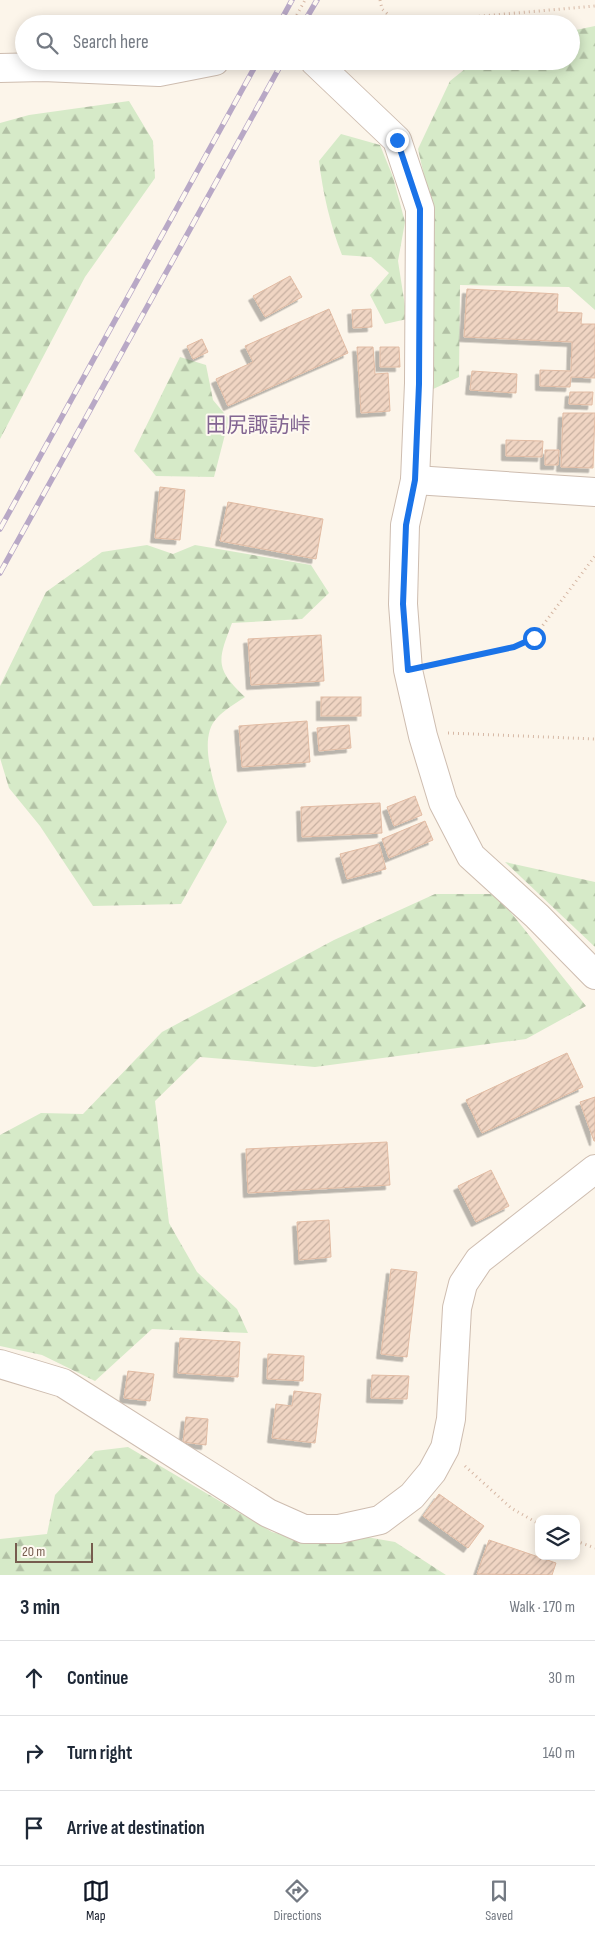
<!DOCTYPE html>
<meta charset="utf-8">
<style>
body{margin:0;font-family:"Sofia Sans Condensed","Noto Sans JP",sans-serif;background:#f6f6f7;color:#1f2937}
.controls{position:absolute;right:15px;bottom:15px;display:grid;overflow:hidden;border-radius:10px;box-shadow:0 2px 12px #0003}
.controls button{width:45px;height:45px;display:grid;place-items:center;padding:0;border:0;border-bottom:1px solid #e0e1e3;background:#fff;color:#1f2937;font:25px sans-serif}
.scale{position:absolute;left:15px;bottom:12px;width:78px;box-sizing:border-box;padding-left:5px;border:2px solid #765c4e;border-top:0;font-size:14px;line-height:18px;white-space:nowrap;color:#765c4e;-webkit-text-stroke:4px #fef9f1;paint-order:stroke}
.stop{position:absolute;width:15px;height:15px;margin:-11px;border:4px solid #1a73e8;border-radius:50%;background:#fff}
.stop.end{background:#1a73e8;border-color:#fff;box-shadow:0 1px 5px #0008}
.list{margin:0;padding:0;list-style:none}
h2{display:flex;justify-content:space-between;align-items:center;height:65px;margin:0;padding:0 20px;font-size:21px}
h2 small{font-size:16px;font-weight:400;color:#747a83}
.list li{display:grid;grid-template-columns:32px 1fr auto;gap:15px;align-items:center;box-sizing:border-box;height:75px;padding:0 20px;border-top:1px solid #e0e1e3}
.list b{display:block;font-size:19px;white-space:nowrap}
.list em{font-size:16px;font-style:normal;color:#747a83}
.icon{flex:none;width:28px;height:28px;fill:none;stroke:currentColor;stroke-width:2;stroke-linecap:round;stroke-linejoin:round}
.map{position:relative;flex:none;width:595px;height:1575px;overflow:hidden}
.search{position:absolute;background:#fff;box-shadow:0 2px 12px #0003;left:15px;right:15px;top:15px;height:55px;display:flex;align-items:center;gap:12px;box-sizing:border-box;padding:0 18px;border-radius:28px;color:#747a83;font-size:19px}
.sheet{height:290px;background:#fff}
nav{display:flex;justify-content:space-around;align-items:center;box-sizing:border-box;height:70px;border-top:1px solid #e0e1e3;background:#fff;font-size:14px;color:#747a83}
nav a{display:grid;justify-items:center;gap:2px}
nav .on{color:#111827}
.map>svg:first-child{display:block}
.forest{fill:url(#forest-firs)}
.building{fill:url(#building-hatch);stroke:#e2bca4;filter:url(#shadow)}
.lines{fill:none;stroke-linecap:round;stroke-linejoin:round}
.minor-casing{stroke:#cebdb0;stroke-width:30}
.path{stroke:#d6b8a5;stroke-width:3;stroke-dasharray:1 4;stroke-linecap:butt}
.minor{stroke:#fff;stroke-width:28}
.rail-casing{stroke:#b8a8c6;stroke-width:5.5}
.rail{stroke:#fef9f1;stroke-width:4;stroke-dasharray:11;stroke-linecap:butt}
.route{stroke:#1a73e8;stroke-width:6}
.labels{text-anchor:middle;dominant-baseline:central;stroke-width:4;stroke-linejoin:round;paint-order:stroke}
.quarter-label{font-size:21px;fill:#836692;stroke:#fef9f1}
</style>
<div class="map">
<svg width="595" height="1575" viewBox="0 0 595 1575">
<defs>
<pattern id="forest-firs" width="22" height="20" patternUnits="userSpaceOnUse" patternTransform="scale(1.25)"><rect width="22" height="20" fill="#d6eac8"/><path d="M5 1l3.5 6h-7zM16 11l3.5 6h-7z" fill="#b2c1a5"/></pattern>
<pattern id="building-hatch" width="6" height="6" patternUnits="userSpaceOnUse" patternTransform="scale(1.25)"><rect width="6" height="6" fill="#f0d5c3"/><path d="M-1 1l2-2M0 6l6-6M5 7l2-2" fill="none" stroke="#c7b0a1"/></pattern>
<filter id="shadow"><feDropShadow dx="-4.5" dy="4.5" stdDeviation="0" flood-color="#0004"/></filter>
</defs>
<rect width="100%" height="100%" fill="#fcf5ea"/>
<!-- forest -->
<g class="forest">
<polygon points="595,26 595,310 569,287 460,285 459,377 431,390 432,211 418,149 450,81 475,61 571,61 571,31"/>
<polygon points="129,101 153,141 155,178 85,277 0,439 0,123 29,115"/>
<path d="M 341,134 L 380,145 L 393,177 L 405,222 L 398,261 L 407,319 L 385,324 L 370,295 L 389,273 L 371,257 L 342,255 C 330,224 323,194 319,161 Z"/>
<polygon points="180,357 206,365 213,400 229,419 214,477 156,476 134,451"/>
<path d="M 147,545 L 173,554 L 195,545 L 311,565 L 329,593 L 302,619 L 232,623 C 218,660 214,668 245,697 C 236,703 224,710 217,718 C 195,740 218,796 227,822 L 181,904 L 93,906 L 40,826 L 9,788 L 0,758 L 0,686 L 46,592 L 102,552 Z"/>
<polygon points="505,862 595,882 595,947"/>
<polygon points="435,894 496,894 586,1006 526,1039 315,1067 200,1057 155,1101 169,1223 197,1272 237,1309 248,1333 152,1329 95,1381 42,1355 0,1346 0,1135 41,1113 83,1114 162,1032 334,940"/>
<polygon points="128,1447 272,1532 300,1540 355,1535 395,1542 446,1575 0,1575 0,1539 47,1534 55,1495 95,1451"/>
</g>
<!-- building -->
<g class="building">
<polygon points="290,276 302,297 265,317 253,296"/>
<polygon points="467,289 558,294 557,312 582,313 581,324 595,324 595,378 571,377 570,387 540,386 540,370 571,371 572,342 464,337"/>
<polygon points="329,309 348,353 228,406 216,379 253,362 245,346"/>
<polygon points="371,309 372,327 353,328 352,310"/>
<polygon points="202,339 208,352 193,359 187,346"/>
<polygon points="357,347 373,347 375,374 388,373 390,411 361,413"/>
<polygon points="380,347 399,347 400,367 380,367"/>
<polygon points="472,371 517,374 516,393 470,390"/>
<polygon points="570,392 593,392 592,405 569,404"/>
<polygon points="563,413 595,413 593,468 561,467"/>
<polygon points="506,440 543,441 542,457 506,456"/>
<polygon points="545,450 559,450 558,465 545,465"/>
<polygon points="160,487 185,490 180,540 155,538"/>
<polygon points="228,502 323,519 316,559 220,541"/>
<polygon points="321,635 324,681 251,685 248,639"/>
<rect x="321" y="697" width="40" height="19"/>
<polygon points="307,721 310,762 242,767 239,726"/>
<polygon points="349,725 351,748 319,751 317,728"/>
<polygon points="415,796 422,815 394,826 387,807"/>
<polygon points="380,803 382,833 302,837 301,807"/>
<polygon points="425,821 433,840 389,858 382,839"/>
<polygon points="379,844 386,869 347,879 340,854"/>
<polygon points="567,1053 583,1087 482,1133 466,1100"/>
<polygon points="595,1097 595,1141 594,1141 580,1102"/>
<polygon points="387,1142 390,1185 248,1193 246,1149"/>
<polygon points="491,1170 509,1206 476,1222 458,1186"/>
<polygon points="329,1220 331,1257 299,1260 297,1222"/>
<polygon points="391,1269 417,1272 407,1357 381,1354"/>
<polygon points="180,1338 240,1342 238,1377 178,1373"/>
<polygon points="268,1354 304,1356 303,1381 267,1379"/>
<polygon points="128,1371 154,1374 150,1401 124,1398"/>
<polygon points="372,1375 409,1376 407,1399 371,1398"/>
<polygon points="294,1391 321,1394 315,1443 272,1438 276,1404 292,1406"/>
<polygon points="186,1417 208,1419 206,1445 183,1442"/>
<polygon points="439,1494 484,1526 468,1548 423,1516"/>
<polygon points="489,1540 556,1563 552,1575 477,1574"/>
</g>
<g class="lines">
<!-- minor casing -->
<g class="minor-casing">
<g id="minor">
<polyline points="314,61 397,140 420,209 419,383 415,480 405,525 403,604 408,670 423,736 443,802 471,856 537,916 595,975"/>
<polyline points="0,68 43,67 159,72 215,61"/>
<polyline points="415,480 595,492"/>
<polyline points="0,1364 63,1383 268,1513 304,1529 339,1529 380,1520 412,1496 432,1472 445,1448 451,1419 457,1308 463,1284 479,1260 595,1169"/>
</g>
</g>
<!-- path -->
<g class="path">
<polyline points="380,0 382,9 392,18 426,21 595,6"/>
<polyline points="292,24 305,0"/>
<polyline points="433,665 514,647 534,637 595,556"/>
<polyline points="448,733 595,739"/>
<polyline points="465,1466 511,1508 539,1524"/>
<polyline points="576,1541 595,1548"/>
</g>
<!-- minor -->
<use href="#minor" class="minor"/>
<!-- rail casing -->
<g class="rail-casing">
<g id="rail">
<polyline points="279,24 292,0"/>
<polyline points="303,24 317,0"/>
<polyline points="0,529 258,61"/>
<polyline points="0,573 283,61"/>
</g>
</g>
<!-- rail -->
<use href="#rail" class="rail"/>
</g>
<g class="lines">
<!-- route -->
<polyline class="route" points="397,140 420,209 419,384 415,480 406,525 403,604 408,670 514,647 534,638"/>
</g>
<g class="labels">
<!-- quarter labels -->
<g class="quarter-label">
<text x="258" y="425">田尻諏訪峠</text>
</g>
</g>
</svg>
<div class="controls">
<button><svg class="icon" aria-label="layers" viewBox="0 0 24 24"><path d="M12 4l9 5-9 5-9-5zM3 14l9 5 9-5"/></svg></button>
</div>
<div class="scale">20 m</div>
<div class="stop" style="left:534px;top:638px"></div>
<div class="stop end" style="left:397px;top:140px"></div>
<div class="search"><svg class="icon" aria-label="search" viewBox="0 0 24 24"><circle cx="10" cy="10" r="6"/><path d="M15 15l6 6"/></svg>Search here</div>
</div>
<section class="sheet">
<h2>3 min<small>Walk · 170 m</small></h2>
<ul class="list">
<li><svg class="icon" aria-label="ahead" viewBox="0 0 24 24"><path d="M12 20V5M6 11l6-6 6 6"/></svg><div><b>Continue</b></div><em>30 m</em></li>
<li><svg class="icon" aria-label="right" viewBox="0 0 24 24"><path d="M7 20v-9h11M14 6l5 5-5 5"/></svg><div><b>Turn right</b></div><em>140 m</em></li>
<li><svg class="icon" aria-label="arrive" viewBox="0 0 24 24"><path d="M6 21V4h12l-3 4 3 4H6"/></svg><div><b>Arrive at destination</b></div></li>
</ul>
</section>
<nav>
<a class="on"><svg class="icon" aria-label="map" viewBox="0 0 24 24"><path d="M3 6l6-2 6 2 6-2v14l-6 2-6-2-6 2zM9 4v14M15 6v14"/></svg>Map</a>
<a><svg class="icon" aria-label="directions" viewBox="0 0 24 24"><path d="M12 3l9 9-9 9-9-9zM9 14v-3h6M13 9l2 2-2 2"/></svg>Directions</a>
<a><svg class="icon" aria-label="saved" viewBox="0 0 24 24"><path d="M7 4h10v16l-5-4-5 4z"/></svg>Saved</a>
</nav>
